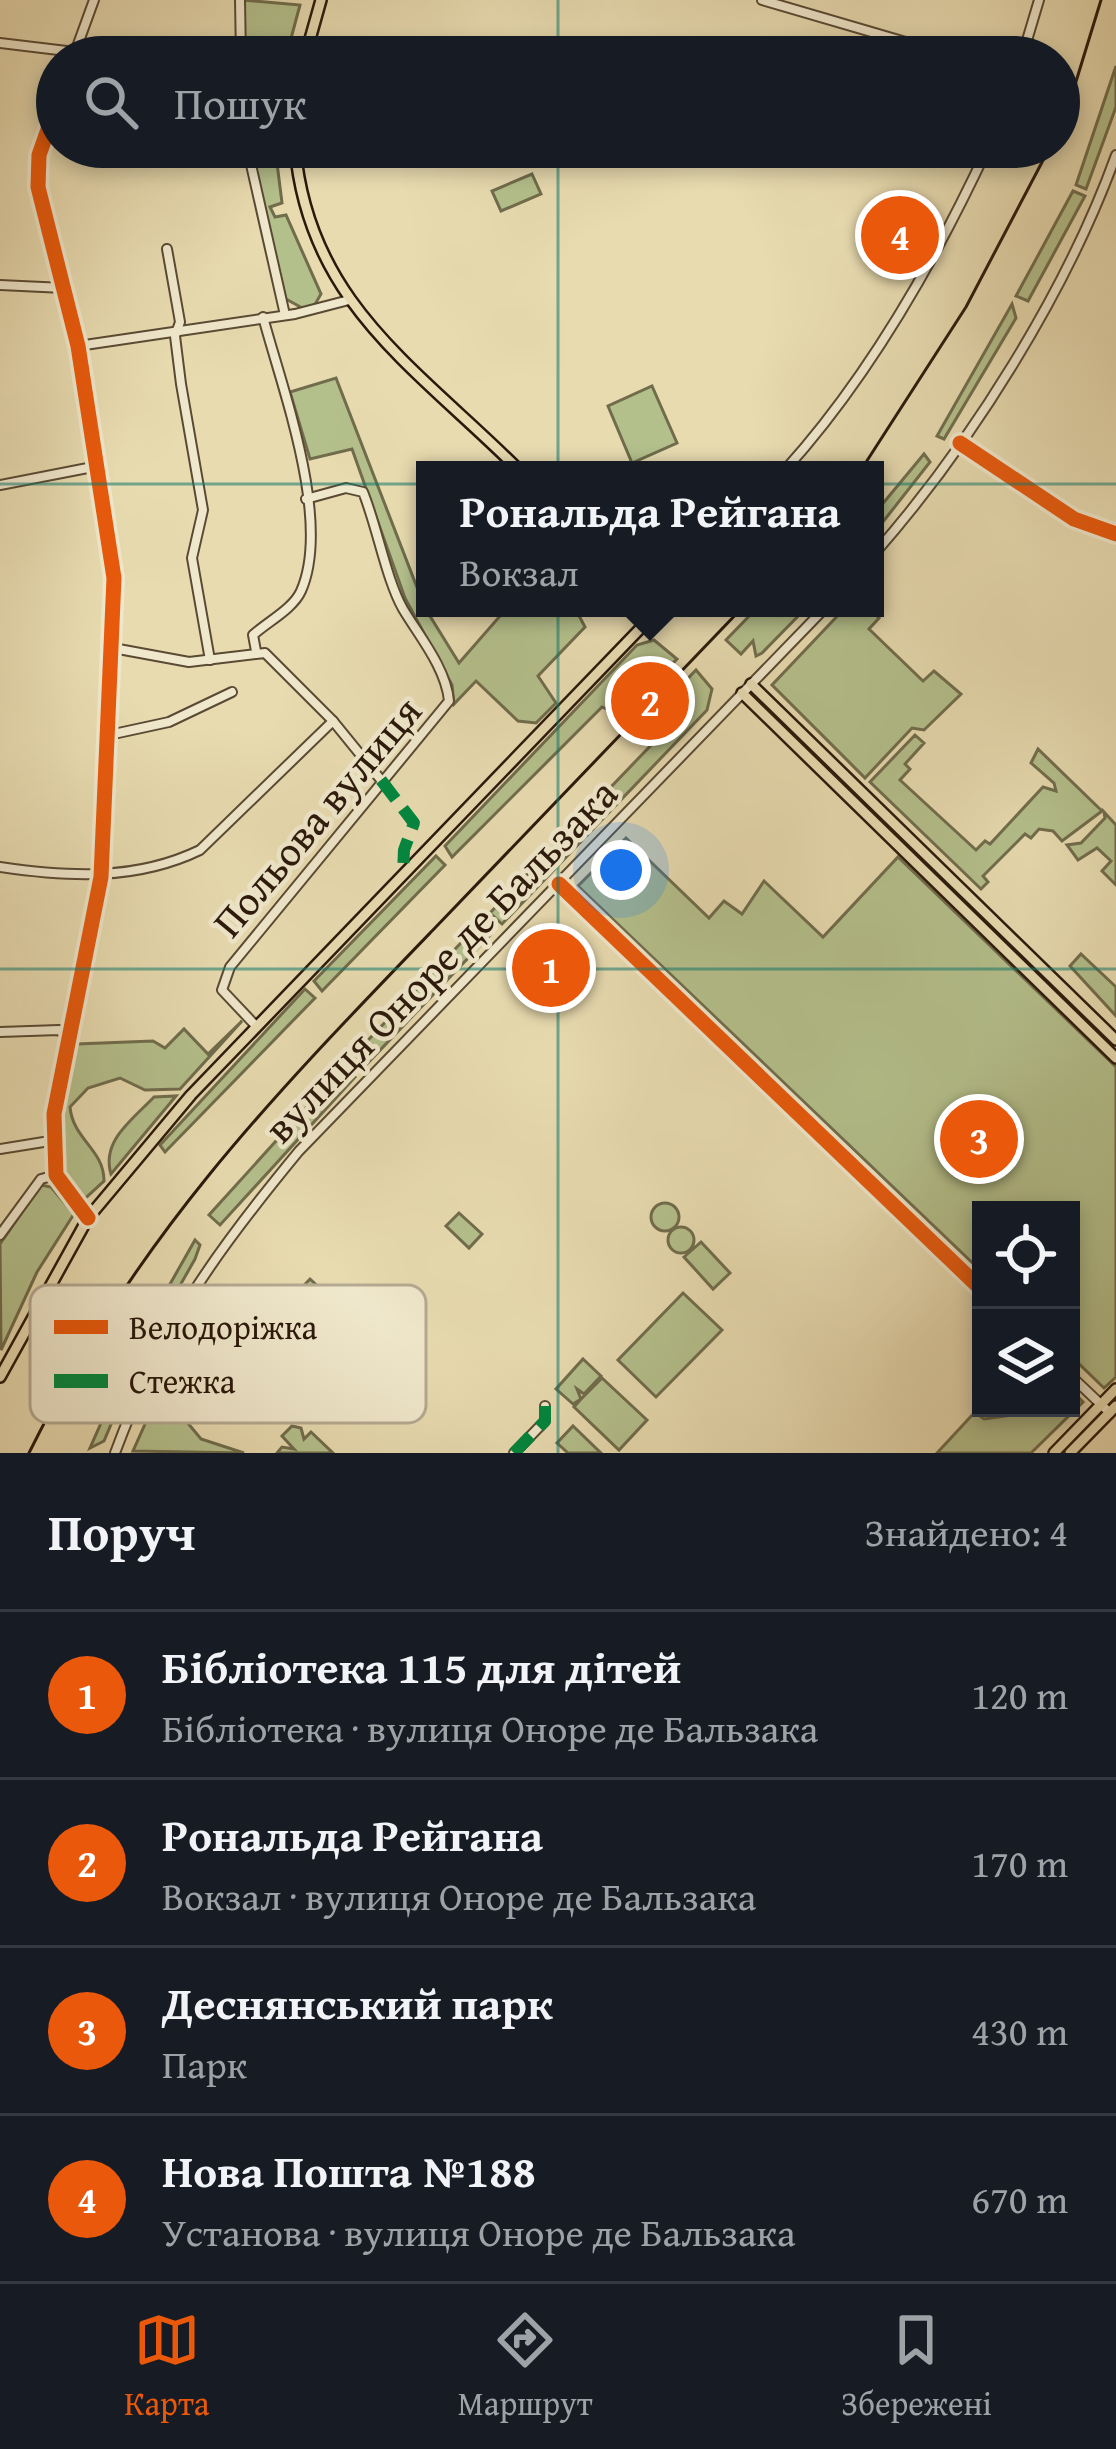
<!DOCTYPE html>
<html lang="uk">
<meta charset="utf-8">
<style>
body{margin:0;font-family:"Gentium Book Plus",serif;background:#20242c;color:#f1f3f6}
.controls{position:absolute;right:36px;bottom:36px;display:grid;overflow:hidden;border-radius:0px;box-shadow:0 6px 18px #0003}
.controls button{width:108px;height:108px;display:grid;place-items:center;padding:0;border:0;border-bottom:3px solid #363941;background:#171b24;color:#f1f3f6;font:60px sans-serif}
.you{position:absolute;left:621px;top:870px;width:42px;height:42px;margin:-30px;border:9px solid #fff;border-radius:50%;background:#1a73e8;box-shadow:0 0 0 18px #1a73e833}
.badge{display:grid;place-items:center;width:78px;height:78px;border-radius:50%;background:#ea580c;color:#fff;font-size:39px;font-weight:700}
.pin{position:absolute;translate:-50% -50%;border:6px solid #fff;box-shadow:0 3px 12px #0006}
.popup{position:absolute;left:416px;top:461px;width:468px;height:156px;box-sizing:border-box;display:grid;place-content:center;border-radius:0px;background:#171b24;filter:drop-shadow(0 3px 9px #0005);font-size:39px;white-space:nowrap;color:#9ea1a6}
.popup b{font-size:45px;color:#f1f3f6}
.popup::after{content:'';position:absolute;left:50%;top:100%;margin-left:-24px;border:24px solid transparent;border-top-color:#171b24}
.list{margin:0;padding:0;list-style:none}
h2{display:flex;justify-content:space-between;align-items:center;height:156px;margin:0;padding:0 48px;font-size:51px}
h2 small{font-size:39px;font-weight:400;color:#9ea1a6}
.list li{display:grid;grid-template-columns:78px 1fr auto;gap:36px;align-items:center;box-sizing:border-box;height:168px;padding:0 48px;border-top:3px solid #363941}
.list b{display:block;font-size:45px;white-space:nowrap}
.list p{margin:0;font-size:39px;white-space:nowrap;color:#9ea1a6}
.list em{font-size:39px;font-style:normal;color:#9ea1a6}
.icon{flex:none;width:66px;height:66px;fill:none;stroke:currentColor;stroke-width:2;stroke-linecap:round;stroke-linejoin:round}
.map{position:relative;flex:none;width:1116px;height:1453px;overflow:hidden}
.search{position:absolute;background:#171b24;box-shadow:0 6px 18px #0003;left:36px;right:36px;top:36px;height:132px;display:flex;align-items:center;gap:30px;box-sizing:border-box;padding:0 42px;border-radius:66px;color:#9ea1a6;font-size:45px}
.sheet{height:828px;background:#171b24}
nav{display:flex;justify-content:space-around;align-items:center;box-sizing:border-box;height:168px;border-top:3px solid #363941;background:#171b24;font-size:33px;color:#9ea1a6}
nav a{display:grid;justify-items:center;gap:6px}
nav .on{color:#ea580c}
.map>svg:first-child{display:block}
.green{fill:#b4c08c;stroke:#706c4c;stroke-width:3}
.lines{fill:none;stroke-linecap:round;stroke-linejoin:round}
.minor-casing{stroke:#5a4a34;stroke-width:12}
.major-casing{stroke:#2b190b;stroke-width:14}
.minor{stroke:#f0e8cc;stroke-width:8}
.major{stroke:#e8dbb0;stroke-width:9}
.tram{stroke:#2b190b;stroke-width:3}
.quiet{stroke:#00873e;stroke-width:12;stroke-dasharray:24 12;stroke-linecap:butt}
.cycleway-casing{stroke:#f0e8cc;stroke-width:22}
.cycleway{stroke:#e8590c;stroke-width:15}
.grid{fill:none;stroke:#0f766e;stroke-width:3;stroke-opacity:0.55}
.labels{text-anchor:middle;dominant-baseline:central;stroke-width:9;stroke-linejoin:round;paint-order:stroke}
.street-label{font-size:42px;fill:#2b190b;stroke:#f0e8cc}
.key{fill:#f0e8cc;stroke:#b5aa92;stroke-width:3}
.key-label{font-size:33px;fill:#2b190b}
</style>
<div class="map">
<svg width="1116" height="1453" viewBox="0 0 1116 1453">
<rect width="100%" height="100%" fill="#e8dbb0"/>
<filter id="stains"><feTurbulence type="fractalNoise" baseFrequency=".00167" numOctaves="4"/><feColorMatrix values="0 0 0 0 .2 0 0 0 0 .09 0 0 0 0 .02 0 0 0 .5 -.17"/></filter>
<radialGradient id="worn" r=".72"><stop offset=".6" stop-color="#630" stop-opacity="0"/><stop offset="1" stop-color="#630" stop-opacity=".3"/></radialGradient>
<!-- green -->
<g class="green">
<polygon points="243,0 300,5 286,57 243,57"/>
<polygon points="1116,66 1116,107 1086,189 1076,185"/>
<polygon points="249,147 275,147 282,203 270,207 275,217 286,215 321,294 314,306 304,309 286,299"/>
<polygon points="532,174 541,194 501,211 492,191"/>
<polygon points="1073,191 1085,196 1028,301 1016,296"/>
<polygon points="1012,304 1016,318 944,439 937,436"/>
<polygon points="336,378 425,608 459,663 507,608 577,612 585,627 538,676 556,703 536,723 518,721 476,681 454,704 452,685 405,598 352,449 310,459 290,392"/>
<polygon points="652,386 677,443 632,463 608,406"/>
<polygon points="924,454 930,462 875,532 875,513"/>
<polygon points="757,608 806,608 762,653 756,656 753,641 741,654 726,640"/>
<polygon points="845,608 868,608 879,618 869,629 923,681 934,671 961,694 924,730 912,728 865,778 772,685"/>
<polygon points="654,640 677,659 620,715 602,707 452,857 445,846 637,645"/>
<polygon points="696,670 712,689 707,710 502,924 490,913 680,715 665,702"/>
<polygon points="915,735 924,743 905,764 910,769 900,780 976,850 985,841 990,844 1043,787 1056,791 1054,783 1031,763 1038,749 1102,811 1062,841 1053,831 1039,829 1031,838 1025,834 983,876 988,882 981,889 870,782"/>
<polygon points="1104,812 1116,825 1116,885 1102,871 1111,861 1097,848 1078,860 1067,845 1081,843 1105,818"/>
<polygon points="626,838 709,918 724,901 742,914 764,881 823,937 898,857 1116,1067 1116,1377 1104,1388 1071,1356 1071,1210 981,1210 981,1271 578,886"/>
<polygon points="436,856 445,865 322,991 314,981"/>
<polygon points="479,924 491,934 362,1069 351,1058"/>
<polygon points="1081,954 1116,987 1116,1016 1070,966"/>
<polygon points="305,989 315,998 165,1152 160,1145"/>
<path d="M 242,1021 L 180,1089 L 145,1090 L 120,1078 L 88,1088 L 70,1107 C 73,1140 104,1149 104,1181 L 80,1203 C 43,1157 63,1094 77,1044 L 153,1041 L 165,1048 L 184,1029 L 208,1054 Z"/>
<polygon points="344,1066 355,1077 220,1225 209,1215"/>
<path d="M 176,1096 L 111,1174 C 101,1141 132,1120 154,1097 Z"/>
<polygon points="41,1185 51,1187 74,1214 37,1272 1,1350 0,1244"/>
<circle cx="665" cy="1217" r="14"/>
<polygon points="459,1213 482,1234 469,1248 446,1226"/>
<circle cx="681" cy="1240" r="13"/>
<polygon points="195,1240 200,1245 195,1259 144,1349 136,1344"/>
<polygon points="701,1242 730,1273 713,1289 684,1257"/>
<polygon points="310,1279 323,1291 300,1315 287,1303"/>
<polygon points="683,1293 722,1330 656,1397 618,1360"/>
<polygon points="192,1319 201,1330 193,1332 184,1352 194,1361 162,1392 201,1439 244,1453 133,1451"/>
<polygon points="132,1353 139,1358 104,1441 90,1448"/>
<polygon points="583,1359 601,1376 584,1394 577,1389 581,1399 602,1378 647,1420 619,1450 574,1407 581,1399 573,1404 556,1389"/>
<polygon points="1071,1390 1083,1402 1031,1453 937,1453 975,1412 984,1419 1006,1416 1007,1408 1071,1408"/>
<polygon points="292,1426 301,1428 304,1439 311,1432 333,1453 277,1453 282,1447 294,1449 282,1436"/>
<polygon points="573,1426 601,1453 568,1453 557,1443"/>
</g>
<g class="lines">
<!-- minor casing -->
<g class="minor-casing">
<g id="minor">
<polyline points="240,0 241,57"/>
<polyline points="762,0 957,57"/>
<polyline points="0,43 75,52"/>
<polyline points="74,55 94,0"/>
<polyline points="1022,57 1039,0"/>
<polyline points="57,104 39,155 38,187 78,346 114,578 101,877 54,1114 56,1175 88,1218"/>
<polyline points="247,147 285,315"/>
<polyline points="167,249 180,322 175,336 181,384 203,510 192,558 210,660"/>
<polyline points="0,285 64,288"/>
<polyline points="78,346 295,314 349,300"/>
<polyline points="960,443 1074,519 1116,534"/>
<path d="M 785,470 C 870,376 935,261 988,147"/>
<polyline points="0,485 98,466"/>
<path d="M 875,553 C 971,444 1067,291 1116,155"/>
<polyline points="113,648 189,662 265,653 333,721 381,780"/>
<path d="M 256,651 L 253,635 C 267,622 293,609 301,591 C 332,521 282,388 263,317"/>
<polyline points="109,735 169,722 232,692"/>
<path d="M 0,867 C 68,877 136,881 200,850 L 333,721"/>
<polyline points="559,884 981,1289"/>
<path d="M 256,1026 L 222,990 L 230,967 L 449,701 C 446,668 419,636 403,609 C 386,579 377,526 363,492 L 346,488 L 306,499"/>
<polyline points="0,1032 59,1030 70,1039"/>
<polyline points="0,1149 56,1140"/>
<polyline points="0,1235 41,1179 56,1175"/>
<polyline points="1071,1376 1110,1413"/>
<path d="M 115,1453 C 162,1326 214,1254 299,1151 L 825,608"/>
<polyline points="514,1453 545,1421 545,1406"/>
</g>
</g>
<!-- major casing -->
<g class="major-casing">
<g id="major">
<polyline points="305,57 321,0"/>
<path d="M 295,147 C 308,303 417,368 519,470"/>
<polyline points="751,684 1116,1040"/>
<polyline points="742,693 1116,1058"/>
<polyline points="0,1377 88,1218 191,1095 660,608"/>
<polyline points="1054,1453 1116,1389"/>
<polyline points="1070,1453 1116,1406"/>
</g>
</g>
<!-- minor -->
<use href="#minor" class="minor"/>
<!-- major -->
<use href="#major" class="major"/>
<!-- tram -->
<g class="tram">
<polyline points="1059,137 1101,0"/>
<polyline points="861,470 966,307 1050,147"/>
<path d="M 29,1453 C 136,1237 269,1100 433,930 C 536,822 639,715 742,608"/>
</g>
<!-- quiet -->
<g class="quiet">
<polyline points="381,780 414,823 404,850 403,873"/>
<polyline points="514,1453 545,1421 545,1406"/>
</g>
<!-- cycleway casing -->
<g class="cycleway-casing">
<g id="cycleway">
<polyline points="57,104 39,155 38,187 78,346 114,578 101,877 54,1114 56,1175 88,1218"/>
<polyline points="960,443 1074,519 1116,534"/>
<polyline points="559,884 981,1289"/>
</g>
</g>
<!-- cycleway -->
<use href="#cycleway" class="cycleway"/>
</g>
<!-- grid -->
<path class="grid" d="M 558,0 L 558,57M 558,147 L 558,1453M 0,484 L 1116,484M 0,969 L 1116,969"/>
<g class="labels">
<!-- street labels -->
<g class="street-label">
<text transform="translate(316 816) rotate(-50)">Польова вулиця</text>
<text transform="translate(440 960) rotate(-46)">вулиця Оноре де Бальзака</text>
</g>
</g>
<!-- legend -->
<rect x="30" y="1285" width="396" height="138" rx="18" class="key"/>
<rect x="54" y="1320" width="54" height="14" fill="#e8590c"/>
<rect x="54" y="1374" width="54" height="14" fill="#00873e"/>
<g class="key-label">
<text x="129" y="1339">Велодоріжка</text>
<text x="129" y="1393">Стежка</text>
</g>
<rect width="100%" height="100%" filter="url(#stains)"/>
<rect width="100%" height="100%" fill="url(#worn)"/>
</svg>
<div class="controls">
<button><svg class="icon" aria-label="locate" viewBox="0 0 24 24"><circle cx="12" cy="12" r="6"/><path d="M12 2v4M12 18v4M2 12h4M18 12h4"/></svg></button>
<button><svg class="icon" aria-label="layers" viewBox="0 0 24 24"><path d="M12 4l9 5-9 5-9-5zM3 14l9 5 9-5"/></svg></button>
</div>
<div class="you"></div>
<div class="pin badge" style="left:551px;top:968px">1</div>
<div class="pin badge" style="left:650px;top:701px">2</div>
<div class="popup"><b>Рональда Рейгана</b>Вокзал</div>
<div class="pin badge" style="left:979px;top:1139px">3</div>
<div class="pin badge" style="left:900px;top:235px">4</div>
<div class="search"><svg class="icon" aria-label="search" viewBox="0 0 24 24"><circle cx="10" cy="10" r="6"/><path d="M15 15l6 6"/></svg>Пошук</div>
</div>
<section class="sheet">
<h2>Поруч<small>Знайдено: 4</small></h2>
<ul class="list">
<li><span class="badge">1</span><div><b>Бібліотека 115 для дітей</b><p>Бібліотека · вулиця Оноре де Бальзака</p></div><em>120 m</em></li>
<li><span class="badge">2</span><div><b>Рональда Рейгана</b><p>Вокзал · вулиця Оноре де Бальзака</p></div><em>170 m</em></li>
<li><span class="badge">3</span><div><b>Деснянський парк</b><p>Парк</p></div><em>430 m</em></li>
<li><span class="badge">4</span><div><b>Нова Пошта №188</b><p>Установа · вулиця Оноре де Бальзака</p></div><em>670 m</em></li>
</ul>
</section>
<nav>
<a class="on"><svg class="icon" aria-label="map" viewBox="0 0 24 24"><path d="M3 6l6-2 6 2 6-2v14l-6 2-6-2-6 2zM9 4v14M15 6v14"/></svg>Карта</a>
<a><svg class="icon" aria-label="directions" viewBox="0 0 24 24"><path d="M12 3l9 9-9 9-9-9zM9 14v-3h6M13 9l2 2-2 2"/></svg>Маршрут</a>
<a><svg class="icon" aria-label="saved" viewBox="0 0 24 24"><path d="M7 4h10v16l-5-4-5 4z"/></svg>Збережені</a>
</nav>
